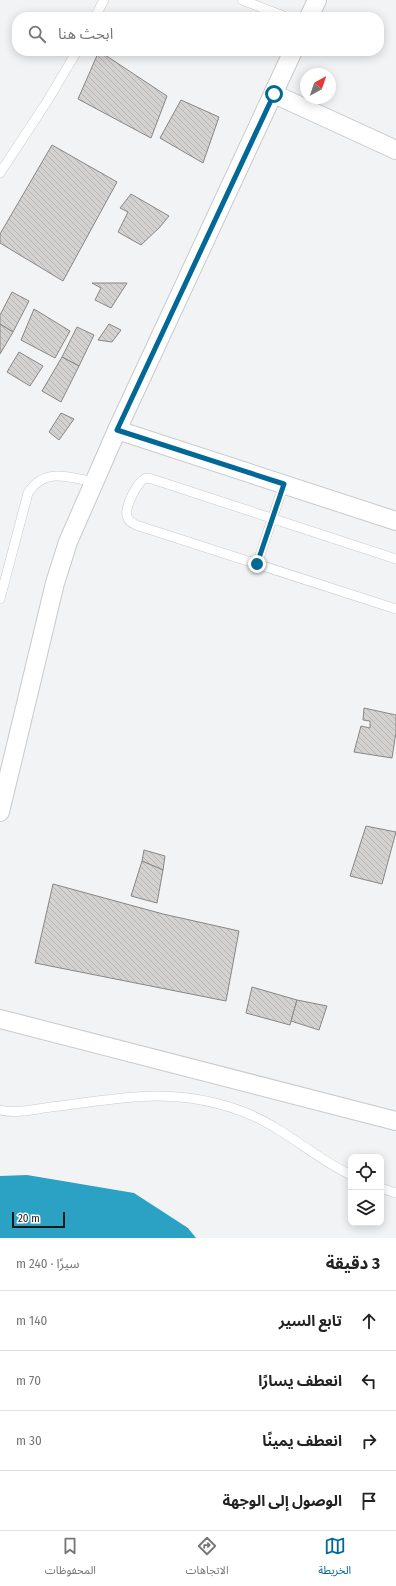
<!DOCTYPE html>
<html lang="ar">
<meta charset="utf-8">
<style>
body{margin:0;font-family:"Fira Sans Condensed","Noto Sans Arabic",sans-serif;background:#f6f6f6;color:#222;direction:rtl}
.controls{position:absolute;right:12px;bottom:12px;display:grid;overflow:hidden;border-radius:8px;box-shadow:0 2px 10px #0003}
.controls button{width:36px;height:36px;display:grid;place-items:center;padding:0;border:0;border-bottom:1px solid #e0e0e0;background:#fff;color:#222;font:20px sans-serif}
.compass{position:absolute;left:300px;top:68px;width:36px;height:36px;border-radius:50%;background:#fff;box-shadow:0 2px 10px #0003;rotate:40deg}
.scale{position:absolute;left:12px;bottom:10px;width:53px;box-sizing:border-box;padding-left:4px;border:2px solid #19191a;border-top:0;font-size:11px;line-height:14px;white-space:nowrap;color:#19191a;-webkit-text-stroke:3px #fff;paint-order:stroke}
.stop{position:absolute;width:12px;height:12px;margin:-9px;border:3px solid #026997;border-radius:50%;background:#fff}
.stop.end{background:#026997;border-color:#fff;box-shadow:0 1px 4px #0008}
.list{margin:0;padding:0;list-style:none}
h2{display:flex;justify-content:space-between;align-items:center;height:52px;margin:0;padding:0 16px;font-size:17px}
h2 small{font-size:13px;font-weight:400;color:#767676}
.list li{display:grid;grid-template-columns:26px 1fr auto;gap:12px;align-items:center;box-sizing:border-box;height:60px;padding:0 16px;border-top:1px solid #e0e0e0}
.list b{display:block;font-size:15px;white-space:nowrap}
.list em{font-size:13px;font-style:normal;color:#767676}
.icon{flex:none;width:22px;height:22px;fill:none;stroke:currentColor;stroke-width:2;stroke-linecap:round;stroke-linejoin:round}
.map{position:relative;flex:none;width:396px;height:1238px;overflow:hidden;direction:ltr}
.search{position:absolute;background:#fff;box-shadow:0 2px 10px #0003;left:12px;right:12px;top:12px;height:44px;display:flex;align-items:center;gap:10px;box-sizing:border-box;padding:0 14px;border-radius:16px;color:#767676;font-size:15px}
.sheet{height:292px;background:#fff}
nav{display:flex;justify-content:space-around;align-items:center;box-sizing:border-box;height:56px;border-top:1px solid #e0e0e0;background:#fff;font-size:11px;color:#767676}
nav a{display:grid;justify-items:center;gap:2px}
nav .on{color:#026997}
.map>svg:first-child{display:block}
.water{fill:#2ba2c4}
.building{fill:url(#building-back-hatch);stroke:#898786}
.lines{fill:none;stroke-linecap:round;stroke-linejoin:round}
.service-casing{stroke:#c8cacb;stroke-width:10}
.minor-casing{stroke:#c8cacb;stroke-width:20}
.service{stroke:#fff;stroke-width:9}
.minor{stroke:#fff;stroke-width:18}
.route{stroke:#026997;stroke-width:5}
</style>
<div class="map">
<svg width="396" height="1238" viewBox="0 0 396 1238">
<defs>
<pattern id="building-back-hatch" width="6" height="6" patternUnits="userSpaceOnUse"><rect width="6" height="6" fill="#d4d1d1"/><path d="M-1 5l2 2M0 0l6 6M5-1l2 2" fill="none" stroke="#b5b3b3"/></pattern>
</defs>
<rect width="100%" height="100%" fill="#f1f3f4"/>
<!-- water -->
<polygon class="water" points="27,1175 134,1193 188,1228 196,1238 0,1238 0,1176"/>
<!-- building -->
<g class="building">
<polygon points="99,51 167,96 151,138 78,99"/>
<polygon points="181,100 219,117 203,163 160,138"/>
<polygon points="52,145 117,182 63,281 0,243 0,234"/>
<polygon points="131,194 169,216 160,227 141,245 118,232 128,212 120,208"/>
<polygon points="92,283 127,283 111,308 95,300 101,288"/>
<polygon points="12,292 29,301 13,332 0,324 0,315"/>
<polygon points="34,309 70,331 55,358 21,340"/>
<polygon points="0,324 13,332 0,354"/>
<polygon points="109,324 121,330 112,342 98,340"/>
<polygon points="77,327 94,335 79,366 62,357"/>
<polygon points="19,352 43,366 30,386 7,372"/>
<polygon points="62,357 79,366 61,402 42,391"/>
<polygon points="61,413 74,419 59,440 49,432"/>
<polygon points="364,708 396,715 396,732 392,758 354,752 361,726 370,728 370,721 363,720"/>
<polygon points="366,826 396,832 382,884 350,876"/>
<polygon points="144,850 165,856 163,870 142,861"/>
<polygon points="142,861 163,870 157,903 131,896"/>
<polygon points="53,884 163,914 239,931 226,1001 35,963"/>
<polygon points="252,987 297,1000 290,1025 246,1013"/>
<polygon points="297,1000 327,1006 319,1030 291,1021"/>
</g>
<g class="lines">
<!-- service casing -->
<g class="service-casing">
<g id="service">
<polyline points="242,0 286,17"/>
<polyline points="95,17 104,0"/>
<polyline points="0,173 48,100 77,51"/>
<path d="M 396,559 L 152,479 L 146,478 C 137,482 125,506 127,516 C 128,521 132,523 136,525 L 396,609"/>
<polyline points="257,564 284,484"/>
<path d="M 0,599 L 28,493 C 44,467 69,477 94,482"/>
<path d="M 0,1110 C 16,1114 35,1109 51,1107 C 86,1103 122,1096 157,1096 C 197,1096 240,1106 274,1127 C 300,1142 323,1162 351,1175"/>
<polyline points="381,1188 396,1193"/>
</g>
</g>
<!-- minor casing -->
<g class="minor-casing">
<g id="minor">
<polyline points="309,17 317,0"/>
<polyline points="274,94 396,150"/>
<polyline points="117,430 396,521"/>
<polyline points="0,812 55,583 68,542 117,430 293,51"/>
<polyline points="0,1019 396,1121"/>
</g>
</g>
<!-- service -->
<use href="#service" class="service"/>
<!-- minor -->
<use href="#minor" class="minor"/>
</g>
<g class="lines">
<!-- route -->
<polyline class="route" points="257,564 284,484 117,430 274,94"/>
</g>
</svg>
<div class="controls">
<button><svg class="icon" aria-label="locate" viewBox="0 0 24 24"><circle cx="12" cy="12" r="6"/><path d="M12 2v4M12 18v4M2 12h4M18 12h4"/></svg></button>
<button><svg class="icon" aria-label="layers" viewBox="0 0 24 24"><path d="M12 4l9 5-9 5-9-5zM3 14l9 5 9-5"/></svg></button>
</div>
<svg class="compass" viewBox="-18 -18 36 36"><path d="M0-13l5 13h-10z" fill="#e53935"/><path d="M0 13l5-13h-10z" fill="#767676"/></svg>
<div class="scale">20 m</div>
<div class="stop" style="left:274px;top:94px"></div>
<div class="stop end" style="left:257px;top:564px"></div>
<div class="search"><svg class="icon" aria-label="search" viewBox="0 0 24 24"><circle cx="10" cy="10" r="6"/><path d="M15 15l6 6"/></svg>ابحث هنا</div>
</div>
<section class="sheet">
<h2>3 دقيقة<small>سيرًا · 240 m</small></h2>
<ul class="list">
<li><svg class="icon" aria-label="ahead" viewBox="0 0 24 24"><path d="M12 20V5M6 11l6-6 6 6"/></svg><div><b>تابع السير</b></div><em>140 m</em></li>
<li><svg class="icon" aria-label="left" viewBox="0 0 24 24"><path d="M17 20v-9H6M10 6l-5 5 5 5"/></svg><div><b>انعطف يسارًا</b></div><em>70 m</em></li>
<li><svg class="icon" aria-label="right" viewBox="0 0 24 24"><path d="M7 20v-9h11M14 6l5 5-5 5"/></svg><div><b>انعطف يمينًا</b></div><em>30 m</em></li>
<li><svg class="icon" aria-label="arrive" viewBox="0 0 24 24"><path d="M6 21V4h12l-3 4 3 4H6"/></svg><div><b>الوصول إلى الوجهة</b></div></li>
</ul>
</section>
<nav>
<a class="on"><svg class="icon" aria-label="map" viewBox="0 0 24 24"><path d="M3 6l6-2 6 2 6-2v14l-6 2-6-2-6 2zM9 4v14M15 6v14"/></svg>الخريطة</a>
<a><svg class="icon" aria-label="directions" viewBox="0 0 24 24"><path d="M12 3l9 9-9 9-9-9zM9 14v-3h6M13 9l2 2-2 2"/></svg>الاتجاهات</a>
<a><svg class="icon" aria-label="saved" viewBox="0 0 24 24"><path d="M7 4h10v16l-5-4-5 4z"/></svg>المحفوظات</a>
</nav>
